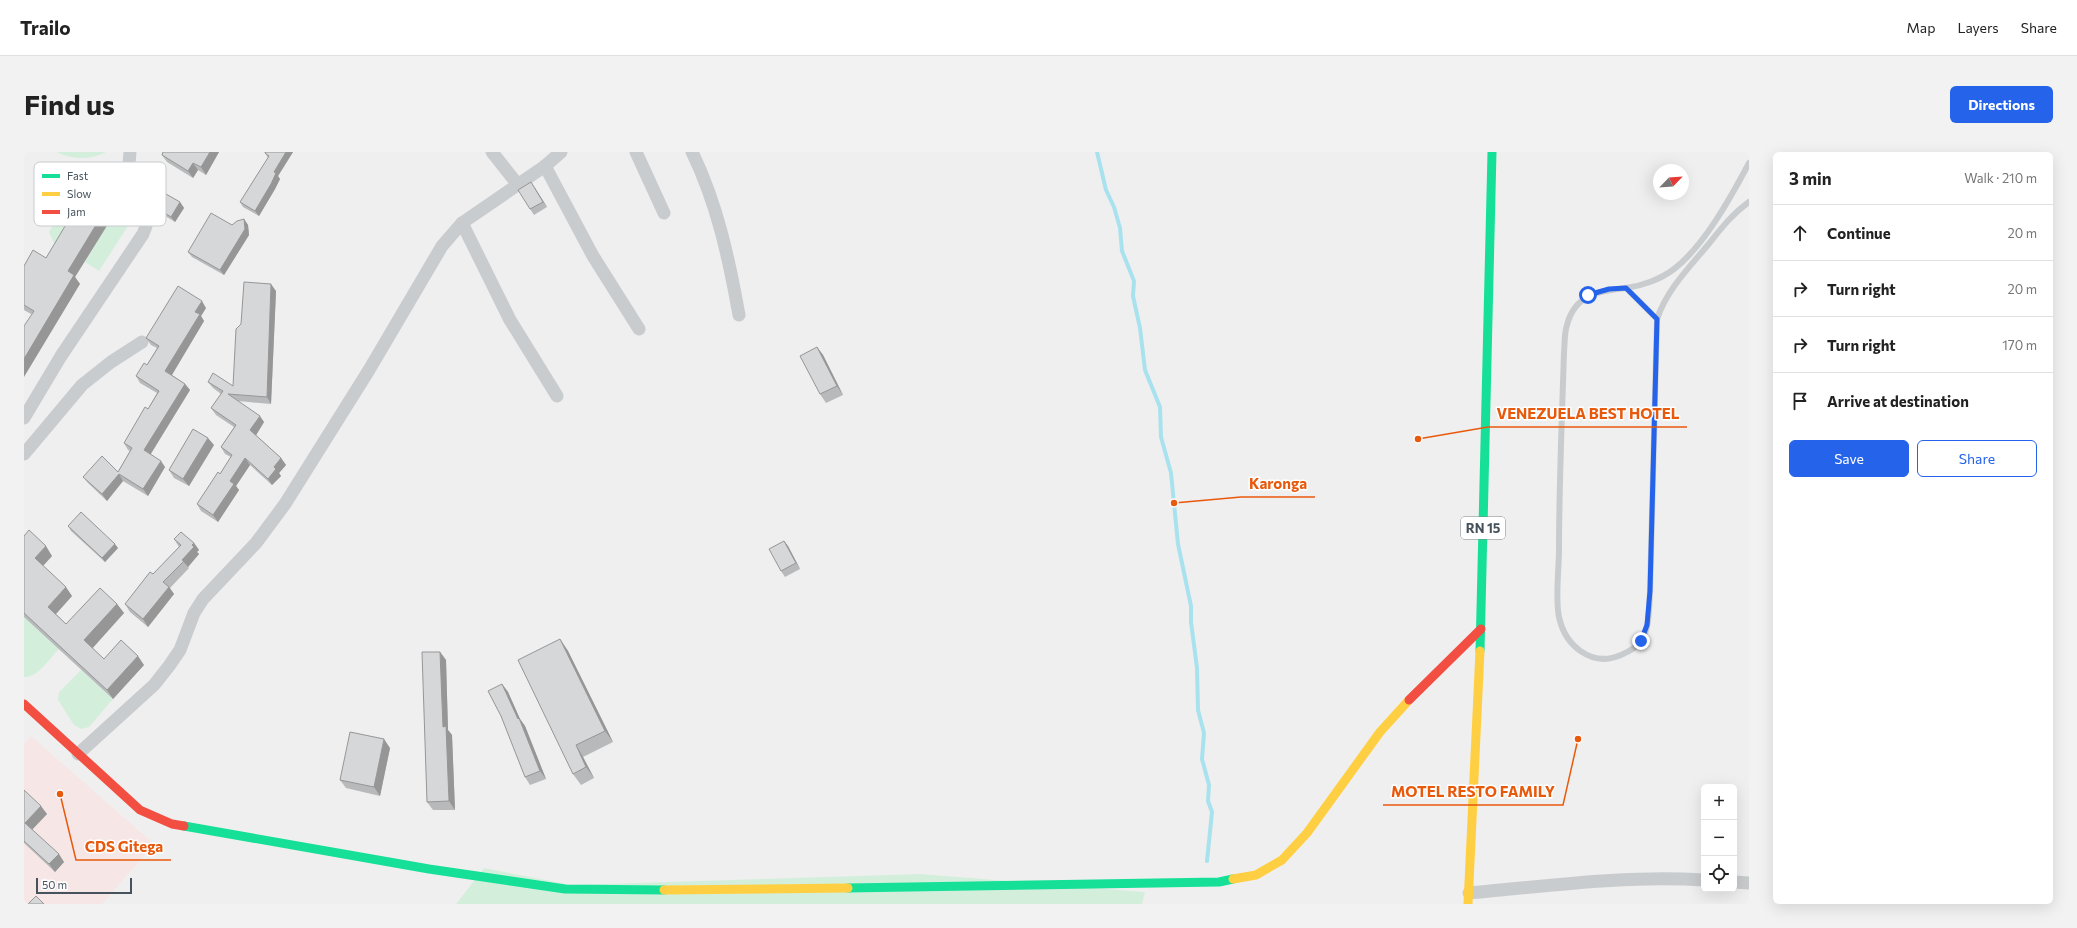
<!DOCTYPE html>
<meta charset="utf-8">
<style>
body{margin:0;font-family:Commissioner,sans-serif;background:#f2f2f2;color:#222}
.controls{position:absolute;right:12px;bottom:12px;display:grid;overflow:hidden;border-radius:6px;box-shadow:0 4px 16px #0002}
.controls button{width:36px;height:36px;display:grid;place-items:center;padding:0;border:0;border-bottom:1px solid #e0e0e0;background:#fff;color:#222;font:20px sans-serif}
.compass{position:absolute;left:1629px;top:12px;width:36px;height:36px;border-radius:50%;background:#fff;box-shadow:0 4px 16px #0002;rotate:65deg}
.scale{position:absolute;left:12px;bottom:10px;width:96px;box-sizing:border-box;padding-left:4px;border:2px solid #46535c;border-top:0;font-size:11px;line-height:14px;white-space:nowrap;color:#46535c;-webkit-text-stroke:3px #fff;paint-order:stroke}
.stop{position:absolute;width:12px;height:12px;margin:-9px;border:3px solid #2563eb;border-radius:50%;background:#fff}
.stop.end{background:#2563eb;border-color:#fff;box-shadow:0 1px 4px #0008}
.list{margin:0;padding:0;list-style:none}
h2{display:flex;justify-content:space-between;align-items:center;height:52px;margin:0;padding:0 16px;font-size:17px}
h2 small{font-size:13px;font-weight:400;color:#767676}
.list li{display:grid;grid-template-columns:26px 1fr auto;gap:12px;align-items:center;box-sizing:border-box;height:56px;padding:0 16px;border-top:1px solid #e0e0e0}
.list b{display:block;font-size:15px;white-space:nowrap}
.list em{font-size:13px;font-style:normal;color:#767676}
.actions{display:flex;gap:8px;padding:12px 16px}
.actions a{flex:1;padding:9px 0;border:1px solid #2563eb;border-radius:6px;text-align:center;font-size:14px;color:#2563eb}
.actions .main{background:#2563eb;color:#fff}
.icon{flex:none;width:22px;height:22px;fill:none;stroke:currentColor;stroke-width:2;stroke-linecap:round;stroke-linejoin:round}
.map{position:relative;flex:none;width:1725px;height:752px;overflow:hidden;border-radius:6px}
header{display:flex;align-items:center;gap:24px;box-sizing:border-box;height:56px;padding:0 20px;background:#fff;border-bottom:1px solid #e0e0e0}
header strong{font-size:19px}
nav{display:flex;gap:22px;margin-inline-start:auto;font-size:14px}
.intro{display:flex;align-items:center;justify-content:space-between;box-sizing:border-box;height:96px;padding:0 24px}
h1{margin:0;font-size:28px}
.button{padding:10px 18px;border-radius:6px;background:#2563eb;color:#fff;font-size:14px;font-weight:700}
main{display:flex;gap:24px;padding:0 24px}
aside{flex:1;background:#fff;border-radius:6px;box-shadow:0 4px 16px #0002}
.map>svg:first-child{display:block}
.medical{fill:#f6e7e6}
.green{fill:#d3efdc}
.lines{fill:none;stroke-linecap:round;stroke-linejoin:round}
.stream{stroke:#a8e2ee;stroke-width:4}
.lane{stroke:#c9ccce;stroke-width:6}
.street{stroke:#c9ccce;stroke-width:13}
.fast{stroke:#16e098;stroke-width:9}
.slow{stroke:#ffcf43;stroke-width:9}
.jam{stroke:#f24e42;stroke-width:9}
.wall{fill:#b8b9ba}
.shaded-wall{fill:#969697}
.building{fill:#d6d7d8;stroke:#969697}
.route{stroke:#2563eb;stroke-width:5}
.labels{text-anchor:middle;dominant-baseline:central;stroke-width:3;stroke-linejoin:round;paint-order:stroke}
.shield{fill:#fff;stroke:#7e878d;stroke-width:1}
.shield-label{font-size:13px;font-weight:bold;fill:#46535c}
.key{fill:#fff;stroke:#c8cbce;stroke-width:1}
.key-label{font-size:11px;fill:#46535c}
.leader{fill:none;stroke:#e8590c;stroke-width:1.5}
.callout-dot{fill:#e8590c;stroke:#fff;stroke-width:1.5}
.callout-label{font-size:15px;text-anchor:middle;font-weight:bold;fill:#e8590c;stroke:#fff;stroke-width:3;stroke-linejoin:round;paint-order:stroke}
</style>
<header>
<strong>Trailo</strong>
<nav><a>Map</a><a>Layers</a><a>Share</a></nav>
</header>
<div class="intro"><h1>Find us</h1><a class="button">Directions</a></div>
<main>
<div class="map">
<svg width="1725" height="752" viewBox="0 0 1725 752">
<rect width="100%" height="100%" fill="#f0efef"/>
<!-- medical -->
<polygon class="medical" points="7,584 130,692 78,752 0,752 0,592"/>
<!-- green -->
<g class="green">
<path d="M 33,0 L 82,0 C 67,8 48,8 33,0 Z"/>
<path d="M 92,12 L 104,48 L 111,63 L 75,119 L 61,110 L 83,72 L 35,102 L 25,80 C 42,52 58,22 92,12 Z"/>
<path d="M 0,465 L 35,497 C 26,506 14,526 0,525 Z"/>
<polygon points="57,518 89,547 65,575 57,577 50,573 34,548 35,540"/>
<polygon points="460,716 547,733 896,722 1121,740 1118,752 432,752"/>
</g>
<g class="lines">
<!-- stream -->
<polyline class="stream" points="1073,0 1082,38 1090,55 1096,76 1098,99 1110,129 1109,144 1116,176 1121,218 1136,255 1137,285 1147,321 1154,392 1167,454 1167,470 1173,516 1174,558 1180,581 1178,607 1185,633 1184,649 1188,660 1183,709"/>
<!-- lane -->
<g class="lane">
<path d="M 1725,11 C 1707,45 1680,94 1650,117 C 1637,127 1618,134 1602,136 C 1575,139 1551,142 1543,173 C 1540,182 1541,191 1540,200 C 1538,266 1535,332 1535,398 C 1535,417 1531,447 1535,465 C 1541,493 1567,516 1597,503 C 1604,500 1612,496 1617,489 C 1626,477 1625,454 1626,439 L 1633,167 C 1643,138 1663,118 1683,94 C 1696,78 1708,62 1725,50"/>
<polyline points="1602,136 1633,167"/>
</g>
<!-- street -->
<g class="street">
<polyline points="468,0 494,33"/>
<polyline points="612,0 640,61"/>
<path d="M 668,0 C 693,51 705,107 715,163"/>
<polyline points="521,14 569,104 615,177"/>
<polyline points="438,71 486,168 533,244"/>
<polyline points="0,266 37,204 119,82 122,74 121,65 105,12 106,0"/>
<polyline points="0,302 58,233 87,210 118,190"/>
<polyline points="54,602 130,533 145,514 156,498 170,461 179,447 232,391 261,352 345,218 418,94 438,71 521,14 537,0"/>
<polyline points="1710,730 1725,731"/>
<path d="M 1445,741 C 1523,734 1602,723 1680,728"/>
</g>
<!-- fast -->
<g class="fast">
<polyline points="1456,499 1468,0"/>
<polyline points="160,674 405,717 541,737 640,738"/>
<polyline points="824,736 1195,730 1209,727"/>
</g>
<!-- slow -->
<g class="slow">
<polyline points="1209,727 1232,723 1258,708 1283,681 1356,580 1385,548"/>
<polyline points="640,738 824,736"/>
<polyline points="1444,752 1456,499"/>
</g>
<!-- jam -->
<g class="jam">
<polyline points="1385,548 1457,477"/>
<polyline points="0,552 116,658 148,672 160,674"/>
</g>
</g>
<!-- wall -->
<g class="wall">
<polygon points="139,0 195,0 182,23 174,18 169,26 143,10 138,3"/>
<polygon points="269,0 254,24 256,27 251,37 235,64 219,55 216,50 244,6 241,1"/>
<polygon points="511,36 523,55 510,63 506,57"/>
<polygon points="156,50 160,56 151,70 138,62 133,56"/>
<polygon points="46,57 84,72 51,125 56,132 7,162 0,158 0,114 22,106 49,61"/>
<polygon points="220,67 224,73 225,83 200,123 168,105 164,100"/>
<polygon points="252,139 247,252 214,249 240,270 232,283 257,306 262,313 255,321 257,324 248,333 226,313 212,334 215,338 194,370 177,359 173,352 196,322 207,305 201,302 197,295 210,275 192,263 187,256 197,242 189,236 184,230 209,234"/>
<polygon points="182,156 177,164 180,169 148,223 161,232 166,238 126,302 141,315 124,344 99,329 83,349 64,331 59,325 94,320 106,299 104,298 100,291 124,257 133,241 116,231 112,224 123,213 133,196 127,193 122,186"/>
<polygon points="793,195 799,203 819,243 802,251 796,242"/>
<polygon points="190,293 165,334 150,326 145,318"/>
<polygon points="44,374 94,396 81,410 47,379"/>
<polygon points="0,384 28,404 19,414 48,444 32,462 42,472 93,452 100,461 68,496 80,507 120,513 89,547 0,465"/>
<polygon points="150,387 170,391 175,398 173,400 175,402 164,415 165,416 146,436 150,442 124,475 106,460 101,452 155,395"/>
<polygon points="760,389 764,394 776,417 761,425 757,419"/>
<polygon points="536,487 544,499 589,590 559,605 570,626 557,633 549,622"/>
<polygon points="416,500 422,508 424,578 428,583 431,658 409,658 403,650"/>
<polygon points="478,532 484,540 496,567 501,574 522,627 506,633 501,625"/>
<polygon points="366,596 356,644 322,636 316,628"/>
<polygon points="0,638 23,662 8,677 40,710 31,720 0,691"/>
</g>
<!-- shaded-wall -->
<g class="shaded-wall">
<polygon points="186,0 195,0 182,23 177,15"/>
<polygon points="262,0 269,0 254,24 256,27 251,37 235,64 231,59 250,20"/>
<polygon points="169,11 174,18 169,26 164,19"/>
<polygon points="507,30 511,36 523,55 519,50"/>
<polygon points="156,50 160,56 151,70 147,65"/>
<polygon points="78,63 84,72 51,125 56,132 0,225 0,207 44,119"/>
<polygon points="220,67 224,73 225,83 200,123 196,118"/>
<polygon points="247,132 252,139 247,252 243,245"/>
<polygon points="178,149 182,156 177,164 180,169 146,226 141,219 171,160"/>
<polygon points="793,195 799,203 819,243 813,234"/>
<polygon points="161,232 166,238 125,305 120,298"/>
<polygon points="236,264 240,270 231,285 226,278"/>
<polygon points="184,286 190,293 165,334 159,327"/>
<polygon points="221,306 226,313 212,334 215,338 194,370 189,363 206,329"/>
<polygon points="257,306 262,313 255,321 257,324 248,333 244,327 250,315"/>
<polygon points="137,309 141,315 124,344 119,337"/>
<polygon points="95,322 99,329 83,349 78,342"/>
<polygon points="760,389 764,394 776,417 772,411"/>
<polygon points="170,391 175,398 173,400 175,402 164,415 158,408"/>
<polygon points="91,392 94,396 81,410 78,406"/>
<polygon points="22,394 28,404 17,416 11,406"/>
<polygon points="42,435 48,444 30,464 24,455"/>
<polygon points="145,435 150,442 124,475 119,467"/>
<polygon points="93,452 100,461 67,498 60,488"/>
<polygon points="536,487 544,499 589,590 581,579"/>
<polygon points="416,500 422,508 424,578 428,583 431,658 425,649 419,575"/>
<polygon points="114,504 120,513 89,547 83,538"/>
<polygon points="478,532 484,540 496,567 501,574 522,627 516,619"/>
<polygon points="360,587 366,596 356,644 350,635"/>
<polygon points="552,593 559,605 570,626 562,615"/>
<polygon points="17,654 23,662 7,679 1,671"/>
<polygon points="35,702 40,710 31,720 25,712"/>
</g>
<!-- building -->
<g class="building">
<polygon points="139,0 186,0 177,15 169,11 164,19 138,3"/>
<polygon points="241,0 262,0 250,20 252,21 247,32 231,59 216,50 245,4 241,1"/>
<polygon points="507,30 519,50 506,57 494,38"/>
<polygon points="142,42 156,50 147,65 133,56"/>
<polygon points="52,48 78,63 44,119 50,123 0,207 0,174 10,159 0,153 0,114 9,98 22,106 50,59 46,57"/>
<polygon points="187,61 208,73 213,69 220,67 221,77 196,118 164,100"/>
<polygon points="220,130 247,132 243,245 204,242 236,264 226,278 257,306 250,315 252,317 244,327 221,306 206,329 210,332 189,363 173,352 194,320 196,322 208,303 197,295 212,273 187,256 199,239 184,230 189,221 209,234 212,177 217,172"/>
<polygon points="154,134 178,149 171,160 176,162 141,219 161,232 120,298 137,309 119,337 95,322 78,342 59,325 78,304 94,320 108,296 100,291 121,255 124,257 135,239 112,224 120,211 123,213 135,194 122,186"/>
<polygon points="793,195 813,234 796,242 776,204"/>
<polygon points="169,277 184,286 159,327 145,318"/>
<polygon points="57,360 91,392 78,406 44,374"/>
<polygon points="5,378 22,394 11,406 42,435 24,455 42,472 76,436 93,452 60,488 80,507 97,488 114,504 83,538 0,461 0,384"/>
<polygon points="157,380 170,391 168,393 170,395 158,408 160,409 139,430 145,435 119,467 101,452 126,420 129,422 157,393 150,387"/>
<polygon points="760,389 772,411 757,419 745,397"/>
<polygon points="536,487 581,579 552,593 562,615 549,622 494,508"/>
<polygon points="398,500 416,500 419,575 422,574 425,649 403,650"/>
<polygon points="478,532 494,567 495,566 516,619 501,625 477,564 464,539"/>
<polygon points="326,580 360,587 350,635 316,628"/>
<polygon points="0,638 17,654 1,671 35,702 25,712 0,689"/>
<polygon points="12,744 20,752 4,752"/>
</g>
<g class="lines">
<!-- route -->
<polyline class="route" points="1564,143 1585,137 1602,136 1633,167 1626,439 1623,473 1617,489"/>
</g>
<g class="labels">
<!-- shield labels -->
<rect class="shield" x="1437" y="365" width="44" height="22" rx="3"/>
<g class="shield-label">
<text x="1459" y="376">RN 15</text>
</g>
</g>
<!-- legend -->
<rect x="10" y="10" width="132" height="64" rx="6" class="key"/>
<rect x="18" y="22" width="18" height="4" fill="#16e098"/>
<rect x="18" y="40" width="18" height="4" fill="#ffcf43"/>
<rect x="18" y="58" width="18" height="4" fill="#f24e42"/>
<g class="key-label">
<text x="43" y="28">Fast</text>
<text x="43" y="46">Slow</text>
<text x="43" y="64">Jam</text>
</g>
<!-- callouts -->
<path class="leader" d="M1394 287L1464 275H1663M1150 351L1217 345H1291M1554 587L1539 653H1359M36 642L52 708H147"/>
<g class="callout-dot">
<circle cx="1394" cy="287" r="4"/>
<circle cx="1150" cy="351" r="4"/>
<circle cx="1554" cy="587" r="4"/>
<circle cx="36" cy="642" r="4"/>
</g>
<g class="callout-label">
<text x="1564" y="267">VENEZUELA BEST HOTEL</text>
<text x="1254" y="337">Karonga</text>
<text x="1449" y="645">MOTEL RESTO FAMILY</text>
<text x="100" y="700">CDS Gitega</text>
</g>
</svg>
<div class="controls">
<button>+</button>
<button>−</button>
<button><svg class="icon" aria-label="locate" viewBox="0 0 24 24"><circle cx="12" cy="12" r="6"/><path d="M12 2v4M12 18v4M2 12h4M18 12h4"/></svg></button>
</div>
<svg class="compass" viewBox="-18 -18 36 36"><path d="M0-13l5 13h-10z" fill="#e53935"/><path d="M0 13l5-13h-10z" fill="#767676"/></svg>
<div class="scale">50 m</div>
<div class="stop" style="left:1564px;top:143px"></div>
<div class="stop end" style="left:1617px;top:489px"></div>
</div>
<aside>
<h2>3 min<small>Walk · 210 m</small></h2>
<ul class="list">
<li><svg class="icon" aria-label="ahead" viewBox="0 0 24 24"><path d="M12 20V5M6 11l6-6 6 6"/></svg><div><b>Continue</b></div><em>20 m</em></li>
<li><svg class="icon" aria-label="right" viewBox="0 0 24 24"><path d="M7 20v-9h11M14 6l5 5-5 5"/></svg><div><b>Turn right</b></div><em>20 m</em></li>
<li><svg class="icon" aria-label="right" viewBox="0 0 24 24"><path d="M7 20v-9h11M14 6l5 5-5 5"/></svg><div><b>Turn right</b></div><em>170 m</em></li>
<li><svg class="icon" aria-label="arrive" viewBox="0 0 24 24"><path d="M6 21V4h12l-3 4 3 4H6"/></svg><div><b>Arrive at destination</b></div></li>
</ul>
<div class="actions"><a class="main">Save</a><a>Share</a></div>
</aside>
</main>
